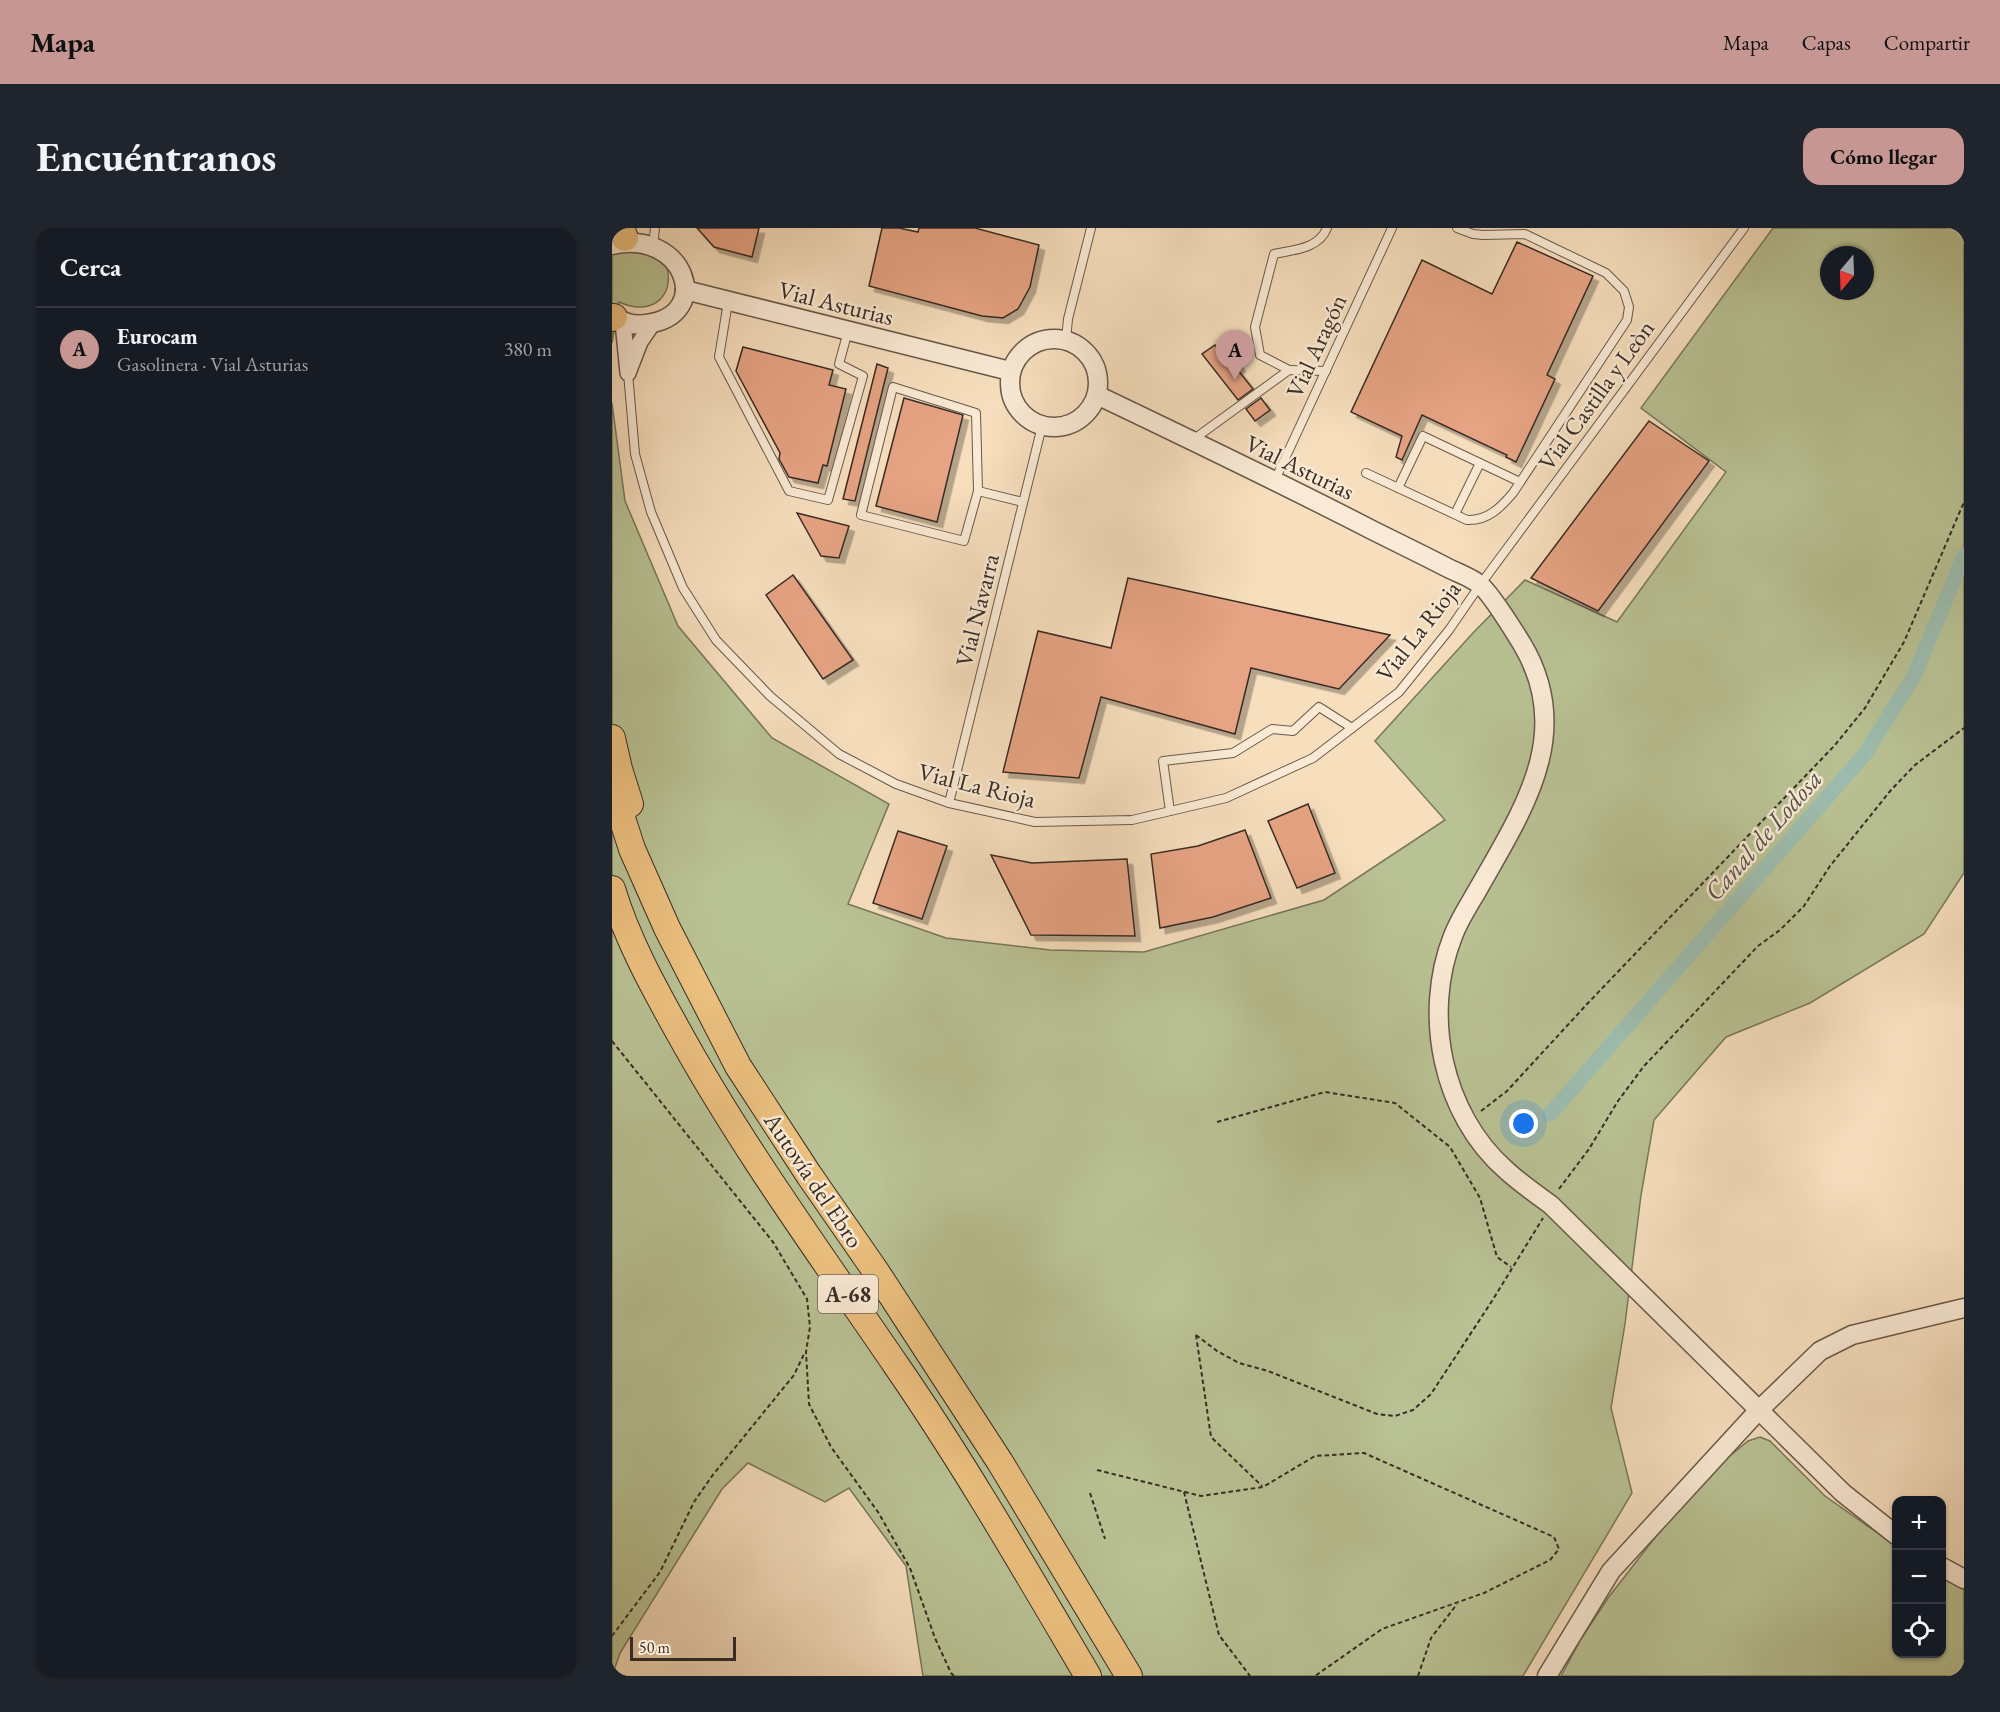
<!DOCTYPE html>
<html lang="es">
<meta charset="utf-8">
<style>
body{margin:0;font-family:"EB Garamond",serif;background:#20242c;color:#f1f3f6}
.controls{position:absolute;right:18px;bottom:18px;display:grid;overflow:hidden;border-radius:12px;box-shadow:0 2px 4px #0004}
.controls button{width:54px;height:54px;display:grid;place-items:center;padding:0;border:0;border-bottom:2px solid #363941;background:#171b24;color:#f1f3f6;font:30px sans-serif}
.compass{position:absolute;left:1208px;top:18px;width:54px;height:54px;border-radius:50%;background:#171b24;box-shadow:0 2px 4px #0004;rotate:199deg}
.scale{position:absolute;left:18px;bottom:15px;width:106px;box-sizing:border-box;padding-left:6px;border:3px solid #382c25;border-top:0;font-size:16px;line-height:21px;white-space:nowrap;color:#382c25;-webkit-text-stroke:4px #faead5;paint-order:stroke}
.you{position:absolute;left:912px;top:896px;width:21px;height:21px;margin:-15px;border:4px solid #fff;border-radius:50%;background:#1a73e8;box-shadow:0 0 0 9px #1a73e833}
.badge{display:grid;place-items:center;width:39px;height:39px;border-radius:50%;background:#c59692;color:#111;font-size:20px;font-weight:700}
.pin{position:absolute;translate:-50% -50px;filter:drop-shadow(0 2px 3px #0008)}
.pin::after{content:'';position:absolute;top:32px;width:21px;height:18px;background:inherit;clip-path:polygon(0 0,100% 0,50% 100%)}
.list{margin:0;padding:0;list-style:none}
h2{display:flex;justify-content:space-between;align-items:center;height:78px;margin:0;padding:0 24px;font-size:26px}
h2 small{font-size:20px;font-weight:400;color:#9ea1a6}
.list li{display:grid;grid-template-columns:39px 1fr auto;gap:18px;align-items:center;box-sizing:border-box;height:84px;padding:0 24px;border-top:2px solid #363941}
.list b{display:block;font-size:22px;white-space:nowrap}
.list p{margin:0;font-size:20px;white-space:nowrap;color:#9ea1a6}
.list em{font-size:20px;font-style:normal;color:#9ea1a6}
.icon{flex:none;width:33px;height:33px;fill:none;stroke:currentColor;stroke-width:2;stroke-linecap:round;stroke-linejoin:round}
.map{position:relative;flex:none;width:1352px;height:1448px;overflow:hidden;border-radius:18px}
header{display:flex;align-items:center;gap:36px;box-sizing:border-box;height:84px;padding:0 30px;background:#c59692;color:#111}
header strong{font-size:28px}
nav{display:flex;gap:33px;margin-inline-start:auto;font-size:21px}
.intro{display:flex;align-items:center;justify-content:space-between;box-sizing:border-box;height:144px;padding:0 36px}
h1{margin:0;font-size:42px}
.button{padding:15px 27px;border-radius:18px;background:#c59692;color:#111;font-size:21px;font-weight:700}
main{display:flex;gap:36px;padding:0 36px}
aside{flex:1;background:#171b24;border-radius:18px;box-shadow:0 2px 4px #0004}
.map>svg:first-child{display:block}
.green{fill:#b9c294;stroke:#78775c;stroke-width:1.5;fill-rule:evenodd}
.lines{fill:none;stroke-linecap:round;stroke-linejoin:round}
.canal{stroke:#9dbdaf;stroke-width:15}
.building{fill:#e7a484;stroke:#382c25;stroke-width:1.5;filter:url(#shadow)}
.service-casing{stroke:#68594b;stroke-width:10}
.minor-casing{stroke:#68594b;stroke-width:18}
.tertiary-casing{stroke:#68594b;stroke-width:21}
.motorway-casing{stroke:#382c25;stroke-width:28}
.path{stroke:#382c25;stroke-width:2;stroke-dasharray:4.5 3;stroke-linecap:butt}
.service{stroke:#faead5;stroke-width:8}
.minor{stroke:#faead5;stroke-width:15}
.tertiary{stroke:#faead5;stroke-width:18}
.motorway{stroke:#ecc07f;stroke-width:26}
.labels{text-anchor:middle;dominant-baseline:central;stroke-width:5;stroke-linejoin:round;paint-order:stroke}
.shield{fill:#faead5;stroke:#72655a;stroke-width:1.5}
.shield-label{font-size:22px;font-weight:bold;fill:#382c25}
.street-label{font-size:24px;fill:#382c25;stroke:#faead5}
.water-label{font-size:26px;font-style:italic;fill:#515048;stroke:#faead5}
</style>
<header>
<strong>Mapa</strong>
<nav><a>Mapa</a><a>Capas</a><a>Compartir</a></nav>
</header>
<div class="intro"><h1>Encuéntranos</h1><a class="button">Cómo llegar</a></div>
<main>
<aside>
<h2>Cerca<small></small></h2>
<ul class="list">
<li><span class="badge">A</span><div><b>Eurocam</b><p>Gasolinera · Vial Asturias</p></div><em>380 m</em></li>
</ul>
</aside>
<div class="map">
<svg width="1352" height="1448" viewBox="0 0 1352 1448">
<defs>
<filter id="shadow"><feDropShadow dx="5.5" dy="5.5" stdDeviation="0" flood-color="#0004"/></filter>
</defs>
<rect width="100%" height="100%" fill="#f7dfbe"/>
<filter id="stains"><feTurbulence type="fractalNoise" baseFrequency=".00333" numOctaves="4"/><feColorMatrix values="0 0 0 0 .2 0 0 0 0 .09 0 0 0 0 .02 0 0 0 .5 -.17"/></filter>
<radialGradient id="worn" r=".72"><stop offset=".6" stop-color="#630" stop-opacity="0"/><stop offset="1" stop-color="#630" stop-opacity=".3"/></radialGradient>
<!-- green -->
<g class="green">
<path d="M 0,0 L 16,19 L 52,31 C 67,66 41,90 7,74 L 0,115 Z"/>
<path d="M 1161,0 L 1352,0 L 1352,645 L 1312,706 L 1198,775 L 1114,809 L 1042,892 L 1029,967 L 1013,1096 L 999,1180 L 1020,1265 L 911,1448 L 311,1448 L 294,1338 L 237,1260 L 213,1274 L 136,1235 L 110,1261 L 8,1425 L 0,1448 L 0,175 L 13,273 L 66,398 L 160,510 L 277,576 L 236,676 L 334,710 L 438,722 L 532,724 L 712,672 L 833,592 L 763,513 L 860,406 L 913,352 L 1005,394 L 1114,244 L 1029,180 ZM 1217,27 L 1253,27 L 1253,63 L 1217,63 Z"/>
<polygon points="1148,1209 1158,1213 1213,1268 1284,1318 1284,1426 1330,1426 1330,1348 1352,1362 1352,1448 949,1448 969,1411 996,1370 1052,1298 1107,1237 1136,1213"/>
</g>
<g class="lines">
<!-- canal -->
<polyline class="canal" points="938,886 1253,526 1302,448 1352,328"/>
</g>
<!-- building -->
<g class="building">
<polygon points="85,0 147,0 140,29 102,19"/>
<polygon points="270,0 287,0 306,4 307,0 363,0 427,17 418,59 406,81 391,90 370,88 257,58"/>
<polygon points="905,14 981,48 935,147 943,151 904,234 894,229 895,227 810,187 790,232 784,229 790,208 739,184 810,32 880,66"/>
<polygon points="603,117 608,124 614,120 628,138 625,141 641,161 626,172 590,126"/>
<polygon points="131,119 221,142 217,157 234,161 215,238 211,237 206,255 177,249 167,231 168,225 124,143"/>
<polygon points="265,136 276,140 243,273 231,271"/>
<polygon points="292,170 351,187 325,294 264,278"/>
<polygon points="649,170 658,182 643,193 634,181"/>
<polygon points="1037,193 1097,233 986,383 919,350"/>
<polygon points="185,285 237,298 227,330 209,328"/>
<polygon points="181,347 241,432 211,451 154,367"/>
<polygon points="516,350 778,407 727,461 639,440 623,506 489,469 467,550 391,544 426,403 499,420"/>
<polygon points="696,576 723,645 685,660 656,593"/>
<polygon points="633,602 659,670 601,689 548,700 539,626 586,618"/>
<polygon points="286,603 335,618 310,691 261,675"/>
<polygon points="379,627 420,635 515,631 523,708 419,707"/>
</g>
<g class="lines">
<!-- service casing -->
<g class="service-casing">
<g id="service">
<polyline points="42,9 43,0"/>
<polyline points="116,74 107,129 177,263 216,272 251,148 227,136 236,103"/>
<polyline points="454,112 456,91 479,0"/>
<path d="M 677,142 L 648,127 L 643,99 L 662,26 C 681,22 707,21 715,0"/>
<polyline points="16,145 23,226 39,284 71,360 104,412 158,468 227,526 284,556 337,575 423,594 520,592 614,570 701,530 787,464 837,402 868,357 1132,0"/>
<polyline points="582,211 677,142 714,143"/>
<path d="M 754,245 L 855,292 C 876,293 889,279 901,265 L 1015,92 L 1017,79 L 1012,63 L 994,45 L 913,6 L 871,7 L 861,6 L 845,0"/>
<polyline points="663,252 780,0"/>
<polyline points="786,260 811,208 908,254"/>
<polyline points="366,263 364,185 281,159 249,287 352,313 366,263 411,274"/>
<polyline points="843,286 868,235"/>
<polyline points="337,575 430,198"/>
<polyline points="558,583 551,533 621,525 660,501 681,503 707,479 740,500"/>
</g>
</g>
<!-- minor casing -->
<g class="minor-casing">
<polyline id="minor" points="11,94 16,145 28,114 41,95"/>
</g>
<!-- tertiary casing -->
<g class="tertiary-casing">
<g id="tertiary">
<path d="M 0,17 C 73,0 103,88 34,96 C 22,98 10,94 0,87"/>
<polyline points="73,62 398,143"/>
<circle cx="442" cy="155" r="44"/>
<path d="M 485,167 C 577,211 669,255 760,302 C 786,315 811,327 836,340 C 846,345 858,349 867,356 C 877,363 902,403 910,416 C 964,506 910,583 865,663 C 857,677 847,692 841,708 C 810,786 830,886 894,942 C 908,955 924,966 939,977 L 1231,1265 L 1284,1307"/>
<polyline points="1330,1339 1352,1351"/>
<polyline points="935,1448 999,1343 1146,1183 1208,1123 1240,1107 1352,1080"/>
</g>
</g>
<!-- motorway casing -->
<g class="motorway-casing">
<g id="motorway">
<polyline points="9,0 13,10"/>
<polyline points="0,90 2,89"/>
<polyline points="0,510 7,541 18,576"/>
<polyline points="0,559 20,621 55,700 126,838 197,947 265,1045 388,1234 517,1448"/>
<path d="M 0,661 C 15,711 41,758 66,803 C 130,919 209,1027 284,1137 C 353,1237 414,1343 476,1448"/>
</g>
</g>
<!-- path -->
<g class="path">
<polyline points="0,813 161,1014 195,1071 198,1099 194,1124 197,1176 219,1219 266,1284 298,1340 323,1410 339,1445 342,1448"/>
<polyline points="869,883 895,863 976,775 1223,517 1253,480 1292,414 1352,274"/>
<polyline points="605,894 713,864 783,875 838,919 868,970 885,1029 899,1039"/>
<polyline points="947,961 977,921 1006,873 1032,838 1146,718 1168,702 1192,678 1218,638 1279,562 1303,537 1352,500"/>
<polyline points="584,1107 605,1123 627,1135 656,1143 765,1186 783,1188 801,1182 819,1166 880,1073 931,990"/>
<polyline points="584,1107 599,1209 650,1258"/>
<polyline points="485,1242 589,1268 651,1259 703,1228 752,1225 942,1309 947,1321 938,1332 872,1365 770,1401 703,1448"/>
<polyline points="572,1264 607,1407 638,1448"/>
<polyline points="478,1265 493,1311"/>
<polyline points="0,1408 48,1344 82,1274 100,1248 182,1147 193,1124"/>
<polyline points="806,1448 819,1410 845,1376"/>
</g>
<!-- service -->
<use href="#service" class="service"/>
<!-- minor -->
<use href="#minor" class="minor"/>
<!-- tertiary -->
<use href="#tertiary" class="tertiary"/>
<!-- motorway -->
<use href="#motorway" class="motorway"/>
</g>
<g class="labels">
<!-- shield labels -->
<rect class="shield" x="206" y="1047" width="60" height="38" rx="4.5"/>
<g class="shield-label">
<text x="236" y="1066">A-68</text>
</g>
<!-- street labels -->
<g class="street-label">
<text transform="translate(224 75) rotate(14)">Vial Asturias</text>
<text transform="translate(704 118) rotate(-65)">Vial Aragón</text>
<text transform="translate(984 167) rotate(-54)">Vial Castilla y Leòn</text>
<text transform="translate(688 239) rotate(26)">Vial Asturias</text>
<text transform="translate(365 382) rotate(-76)">Vial Navarra</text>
<text transform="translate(806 403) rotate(-52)">Vial La Rioja</text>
<text transform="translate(365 557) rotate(14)">Vial La Rioja</text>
<text transform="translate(202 952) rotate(56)">Autovía del Ebro</text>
</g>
<!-- water labels -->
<g class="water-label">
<text transform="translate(1151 607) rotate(-49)">Canal de Lodosa</text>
</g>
</g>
<rect width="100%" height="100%" filter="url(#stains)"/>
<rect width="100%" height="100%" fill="url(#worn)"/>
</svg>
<div class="controls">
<button>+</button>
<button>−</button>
<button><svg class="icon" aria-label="locate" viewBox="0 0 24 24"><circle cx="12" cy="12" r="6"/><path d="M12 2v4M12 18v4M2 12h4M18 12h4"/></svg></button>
</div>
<svg class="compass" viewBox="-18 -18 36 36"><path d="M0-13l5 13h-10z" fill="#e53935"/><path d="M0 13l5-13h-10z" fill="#9ea1a6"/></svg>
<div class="scale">50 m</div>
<div class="you"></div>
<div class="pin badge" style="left:623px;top:152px">A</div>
</div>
</main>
